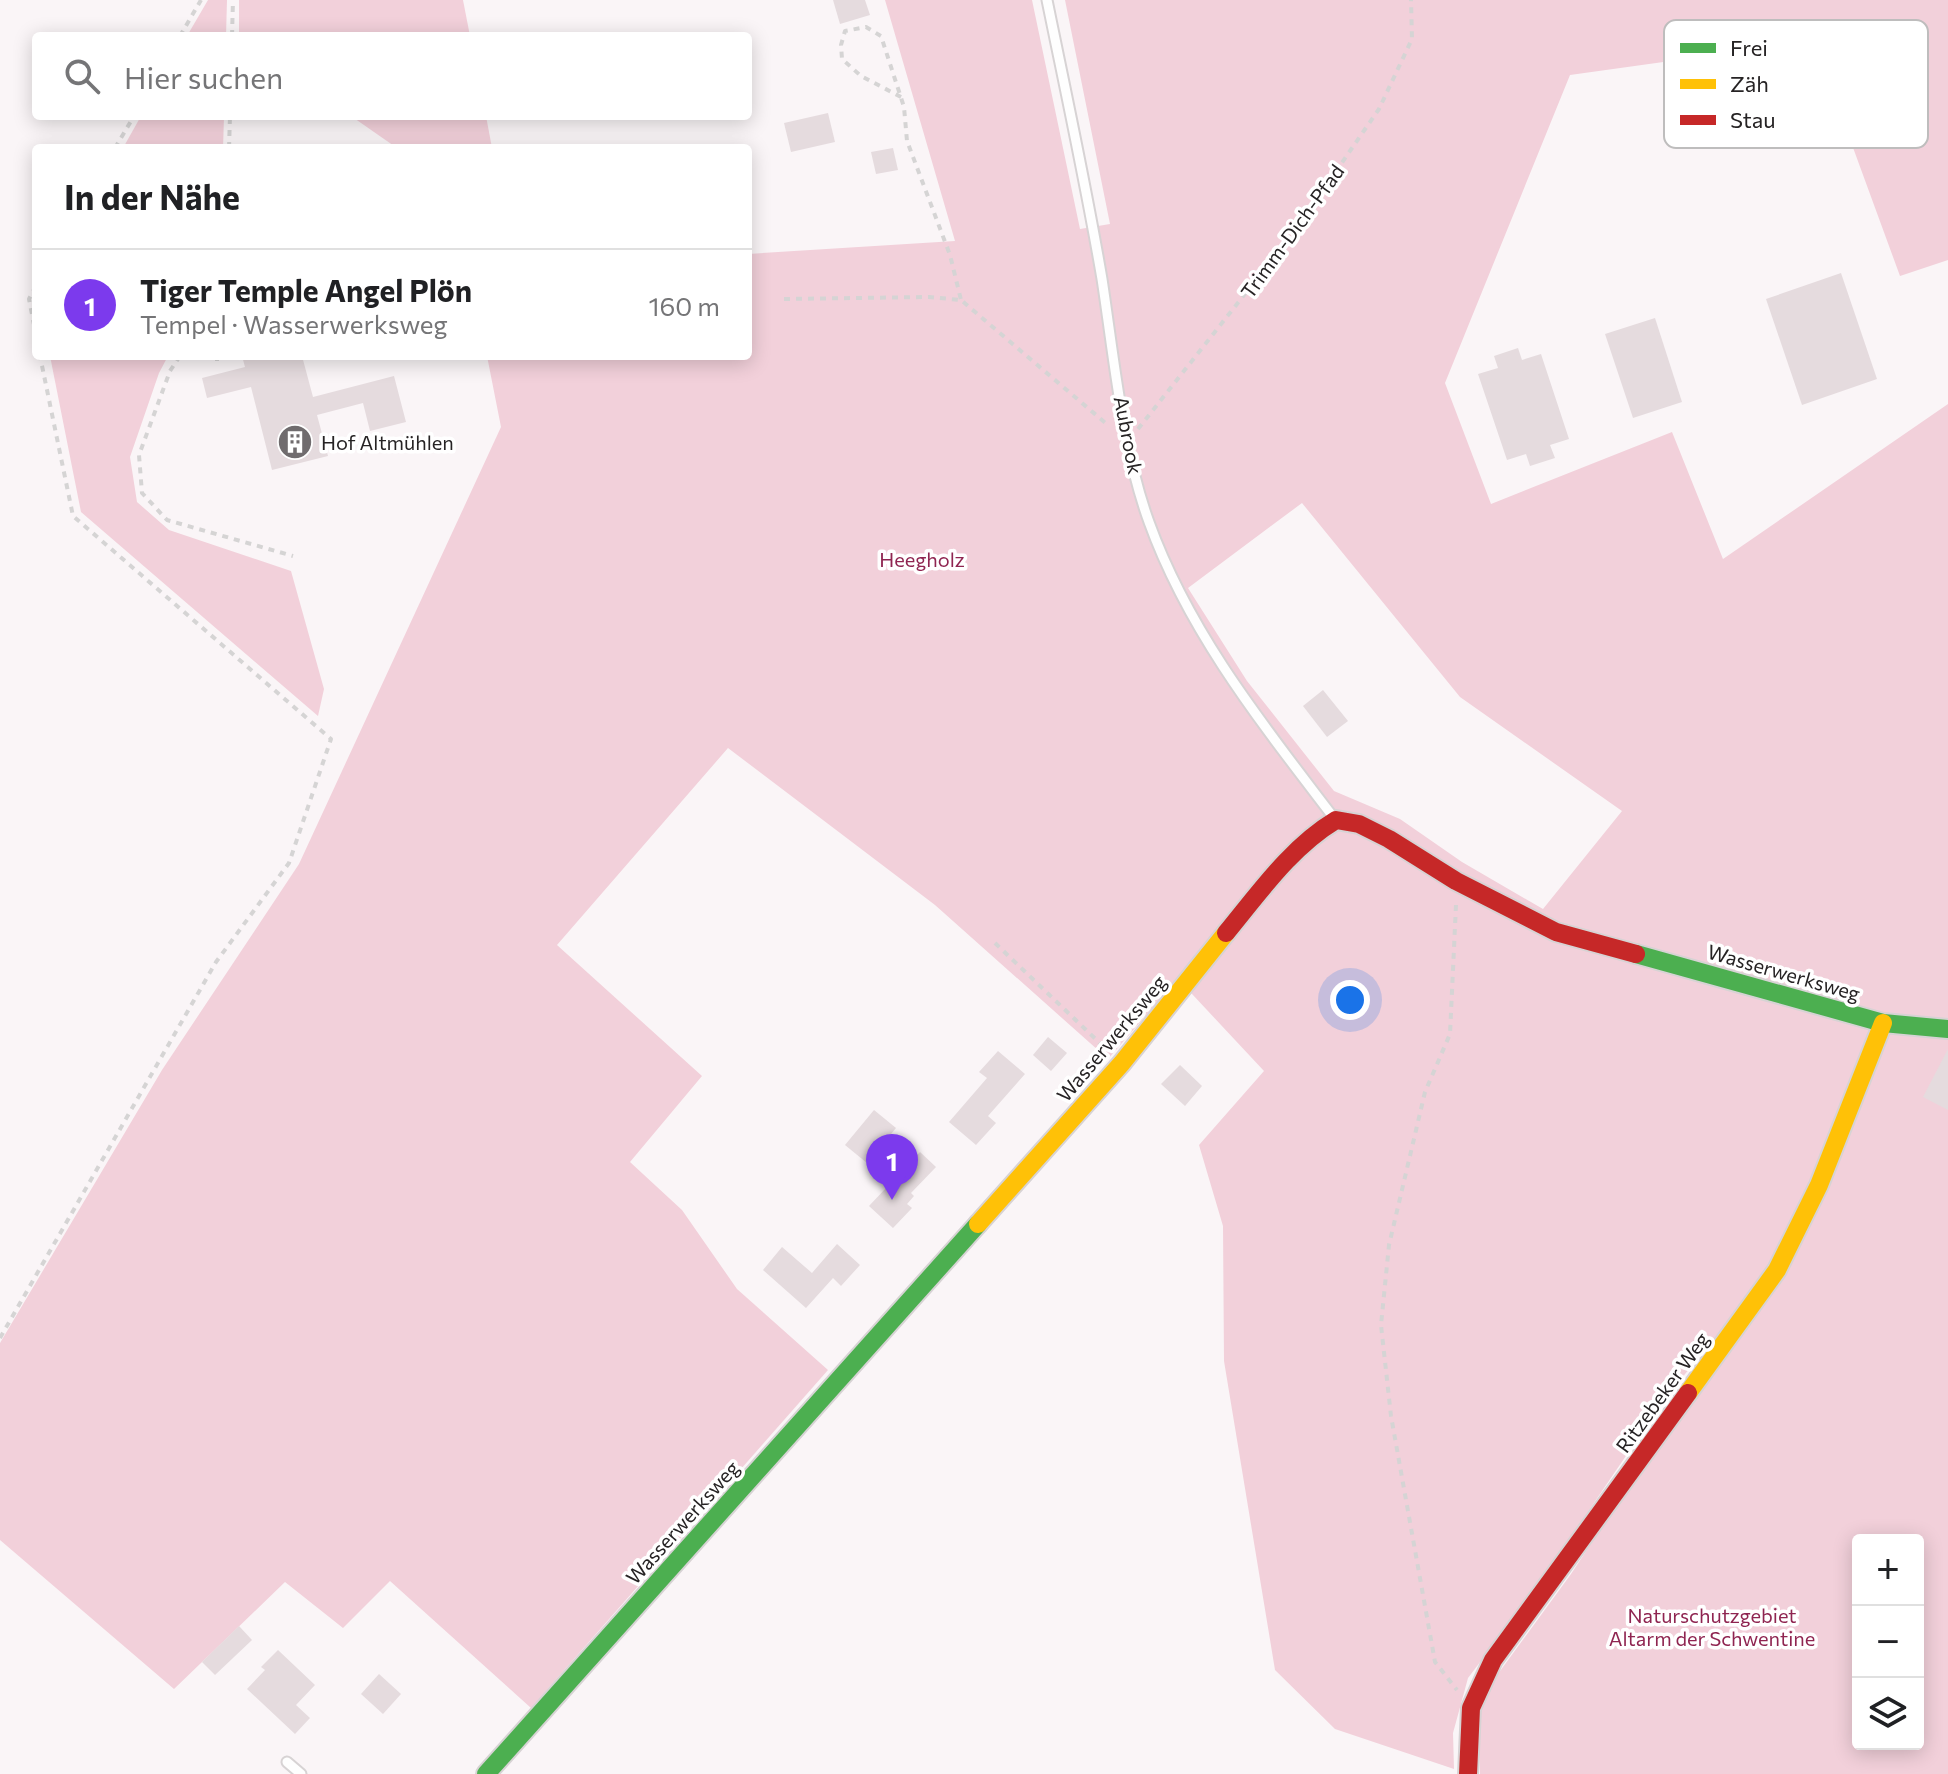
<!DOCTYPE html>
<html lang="de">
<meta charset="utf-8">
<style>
body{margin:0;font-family:Commissioner,sans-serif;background:#f6f6f6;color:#202124}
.controls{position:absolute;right:24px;bottom:24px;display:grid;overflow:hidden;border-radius:8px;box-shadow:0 4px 20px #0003}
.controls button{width:72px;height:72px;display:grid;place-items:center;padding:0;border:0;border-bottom:2px solid #e0e0e0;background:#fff;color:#202124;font:40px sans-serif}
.you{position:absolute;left:1350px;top:1000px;width:28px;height:28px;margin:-20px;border:6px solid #fff;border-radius:50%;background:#1a73e8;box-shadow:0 0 0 12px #1a73e833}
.badge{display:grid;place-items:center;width:52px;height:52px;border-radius:50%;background:#7c3aed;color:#fff;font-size:26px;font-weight:700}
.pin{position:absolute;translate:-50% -66px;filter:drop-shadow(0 2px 4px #0008)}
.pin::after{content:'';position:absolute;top:42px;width:28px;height:24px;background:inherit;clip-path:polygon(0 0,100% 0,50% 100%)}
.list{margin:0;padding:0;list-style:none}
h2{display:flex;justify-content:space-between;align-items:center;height:104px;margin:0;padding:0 32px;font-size:34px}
h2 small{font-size:26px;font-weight:400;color:#757577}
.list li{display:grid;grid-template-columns:52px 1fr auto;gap:24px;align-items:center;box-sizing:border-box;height:112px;padding:0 32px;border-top:2px solid #e0e0e0}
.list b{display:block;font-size:30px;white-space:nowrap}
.list p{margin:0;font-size:26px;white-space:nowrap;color:#757577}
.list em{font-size:26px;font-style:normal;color:#757577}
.icon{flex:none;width:44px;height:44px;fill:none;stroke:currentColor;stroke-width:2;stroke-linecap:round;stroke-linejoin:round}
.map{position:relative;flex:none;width:1948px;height:1774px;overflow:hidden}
.search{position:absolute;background:#fff;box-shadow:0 4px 20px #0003;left:32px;top:32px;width:720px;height:88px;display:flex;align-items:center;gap:20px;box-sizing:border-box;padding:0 28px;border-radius:8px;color:#757577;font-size:30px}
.panel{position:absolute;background:#fff;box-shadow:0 4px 20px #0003;left:32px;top:144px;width:720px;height:216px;border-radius:8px}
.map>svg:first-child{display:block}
.green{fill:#f2d0da;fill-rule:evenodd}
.building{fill:#e5dbde}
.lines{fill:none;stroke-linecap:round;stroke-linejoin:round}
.lane-casing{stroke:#d7d3d4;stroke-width:13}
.fast-casing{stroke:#d7d3d4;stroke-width:22}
.slow-casing{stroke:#d7d3d4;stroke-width:22}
.jam-casing{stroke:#d7d3d4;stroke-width:22}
.path{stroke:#d5d4d4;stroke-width:4;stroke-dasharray:6 6;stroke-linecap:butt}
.lane{stroke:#fefefe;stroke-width:9}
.fast{stroke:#4caf50;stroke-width:18}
.slow{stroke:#ffc107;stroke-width:18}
.jam{stroke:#c62828;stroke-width:18}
.labels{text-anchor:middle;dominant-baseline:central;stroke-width:7;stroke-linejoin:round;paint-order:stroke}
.street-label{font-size:20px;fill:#262324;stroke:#fff}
.poi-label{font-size:20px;fill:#262324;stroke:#fff;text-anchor:start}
.park-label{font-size:20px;fill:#8f2551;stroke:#fff}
.key{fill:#fff;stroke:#bebdbd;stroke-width:2}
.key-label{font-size:22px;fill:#262324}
</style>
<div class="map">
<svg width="1948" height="1774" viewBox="0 0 1948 1774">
<rect width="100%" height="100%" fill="#faf5f7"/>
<!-- green -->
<g class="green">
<polygon points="208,0 227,0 226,36 187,36"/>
<polygon points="239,0 463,0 470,36 239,36"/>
<path d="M 885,0 L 1032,0 L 1080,229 L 1110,224 L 1065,0 L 1948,0 L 1948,260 L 1900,276 L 1814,41 L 1570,75 L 1445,383 L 1491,504 L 1672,432 L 1723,559 L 1948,404 L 1948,1774 L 1480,1774 L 1478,1701 L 1571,1574 L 1773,1268 L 1666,1397 L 1534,1591 L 1468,1678 L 1453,1733 L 1454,1769 L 1335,1729 L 1275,1670 L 1224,1361 L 1223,1226 L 1199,1145 L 1264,1071 L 1178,979 L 1108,1059 L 935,905 L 728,748 L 557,945 L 702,1076 L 630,1162 L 682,1210 L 737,1289 L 828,1370 L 531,1708 L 390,1581 L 343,1628 L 285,1582 L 174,1689 L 0,1540 L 0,1343 L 162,1070 L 299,864 L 501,427 L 487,356 L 748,356 L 748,254 L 955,241 ZM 1302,503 L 1460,697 L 1622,811 L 1543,909 L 1462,862 L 1400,819 L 1334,791 L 1247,681 L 1188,588 ZM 1858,1540 L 1918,1540 L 1918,1744 L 1858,1744 Z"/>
<polygon points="141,116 224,116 223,148 123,148"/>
<polygon points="351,116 486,116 492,148 397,148"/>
<polygon points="50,356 168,356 159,373 130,457 137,502 169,530 291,571 324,689 318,716 81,512"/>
</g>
<!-- building -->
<g class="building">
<polygon points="833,0 865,0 870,15 840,24"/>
<polygon points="828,113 835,142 791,152 784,123"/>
<polygon points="893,148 898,170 876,174 871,152"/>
<polygon points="1841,273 1877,379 1802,405 1766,299"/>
<polygon points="1655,318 1682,402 1633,418 1605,334"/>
<polygon points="1518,348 1522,360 1541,354 1569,439 1550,445 1555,458 1530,466 1526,454 1507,460 1478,374 1498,368 1494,356"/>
<polygon points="242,356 302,356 313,397 394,376 406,422 370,431 363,403 317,415 328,456 272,470 251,387 207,398 202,378 245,367"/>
<polygon points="1323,690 1348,721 1327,737 1303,706"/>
<polygon points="1048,1037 1067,1053 1051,1071 1033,1055"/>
<polygon points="1948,1049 1948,1110 1923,1097"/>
<polygon points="998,1051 1025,1074 988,1116 996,1123 976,1145 949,1122 987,1078 979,1072"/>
<polygon points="1180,1065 1202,1086 1185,1106 1161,1084"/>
<polygon points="874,1110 896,1128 867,1163 845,1145"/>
<polygon points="920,1152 936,1167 911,1193 914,1196 907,1204 912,1208 893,1228 869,1206"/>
<polygon points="837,1244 860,1265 841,1286 833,1278 806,1308 763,1270 782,1247 812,1273"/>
<polygon points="239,1626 252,1640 215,1675 202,1662"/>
<polygon points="278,1650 315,1685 296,1705 310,1718 295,1734 247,1689 265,1670 261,1667"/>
<polygon points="379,1674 401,1694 383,1714 361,1694"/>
</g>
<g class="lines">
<!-- lane casing -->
<g class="lane-casing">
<g id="lane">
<path d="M 1047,0 C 1066,93 1086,185 1102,279 C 1114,357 1122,448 1149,522 C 1189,633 1263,725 1334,818"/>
<polyline points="287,1762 301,1774"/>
</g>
</g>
<!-- fast casing -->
<g class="fast-casing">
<g id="fast">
<polyline points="1636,954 1883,1023 1948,1029"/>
<polyline points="486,1774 978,1224"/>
</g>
</g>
<!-- slow casing -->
<g class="slow-casing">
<g id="slow">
<polyline points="978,1224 1122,1063 1226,933"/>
<polyline points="1688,1393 1777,1270 1819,1185 1883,1023"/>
</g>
</g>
<!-- jam casing -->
<g class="jam-casing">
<g id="jam">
<path d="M 1226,933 C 1259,893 1291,847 1336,820 L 1359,824 L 1389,839 L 1456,881 L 1556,932 L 1636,954"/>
<polyline points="1468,1774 1471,1708 1493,1660 1688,1393"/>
</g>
</g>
<!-- path -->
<g class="path">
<polyline points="180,36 201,0"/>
<polyline points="232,36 233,0"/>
<polyline points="901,97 861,76 842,59 841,45 845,31 866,27 881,36 904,107 907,141 950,255 961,300"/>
<polyline points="115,148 134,116"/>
<polyline points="229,148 230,116"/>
<polyline points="36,286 29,299 36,335"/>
<polyline points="784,299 929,297 961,300 1109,426"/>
<polyline points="180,356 170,371 139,455 142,493 167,520 293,556"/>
<polyline points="217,356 217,361"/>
<polyline points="1138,429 1294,232 1379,109 1412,39 1411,0"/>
<polyline points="1456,905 1450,1034 1425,1092 1389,1245 1381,1325 1391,1416 1435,1662 1457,1690"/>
<polyline points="995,943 1105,1048"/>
<polyline points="0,1338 216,962 289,863 331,739 73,516 40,356"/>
</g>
<!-- lane -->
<use href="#lane" class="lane"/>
<!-- fast -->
<use href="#fast" class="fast"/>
<!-- slow -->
<use href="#slow" class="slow"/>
<!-- jam -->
<use href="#jam" class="jam"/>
</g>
<!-- icons -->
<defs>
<g id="building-disc" transform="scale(1.8)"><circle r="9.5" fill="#706c6e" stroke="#fff"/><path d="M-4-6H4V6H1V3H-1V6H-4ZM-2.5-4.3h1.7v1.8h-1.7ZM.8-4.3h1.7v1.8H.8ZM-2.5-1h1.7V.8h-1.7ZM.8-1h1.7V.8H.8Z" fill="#fff"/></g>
</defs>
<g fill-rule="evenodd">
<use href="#building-disc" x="295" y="442"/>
</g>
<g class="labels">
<!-- street labels -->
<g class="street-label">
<text transform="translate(1292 231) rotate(-54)">Trimm-Dich-Pfad</text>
<text transform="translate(1129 435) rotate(79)">Aubrook</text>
<text transform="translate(1784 972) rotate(16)">Wasserwerksweg</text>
<text transform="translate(1111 1038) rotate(-50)">Wasserwerksweg</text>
<text transform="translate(1662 1392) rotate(-54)">Ritzebeker Weg</text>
<text transform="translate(682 1522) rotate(-48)">Wasserwerksweg</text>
</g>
<!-- poi labels -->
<g class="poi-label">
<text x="321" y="442">Hof Altmühlen</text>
</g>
<!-- park labels -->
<g class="park-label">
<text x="922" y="559">Heegholz</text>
<text x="1712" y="1615">Naturschutzgebiet<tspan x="1712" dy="23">Altarm der Schwentine</tspan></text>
</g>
</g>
<!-- legend -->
<rect x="1664" y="20" width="264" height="128" rx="12" class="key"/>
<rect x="1680" y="43" width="36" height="10" fill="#4caf50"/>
<rect x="1680" y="79" width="36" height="10" fill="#ffc107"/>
<rect x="1680" y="115" width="36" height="10" fill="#c62828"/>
<g class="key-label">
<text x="1730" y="56">Frei</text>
<text x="1730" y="92">Zäh</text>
<text x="1730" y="128">Stau</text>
</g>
</svg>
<div class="controls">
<button>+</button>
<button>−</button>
<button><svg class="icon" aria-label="layers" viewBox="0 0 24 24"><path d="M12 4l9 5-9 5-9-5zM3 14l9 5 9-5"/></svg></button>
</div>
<div class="you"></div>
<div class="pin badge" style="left:892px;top:1200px">1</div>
<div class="search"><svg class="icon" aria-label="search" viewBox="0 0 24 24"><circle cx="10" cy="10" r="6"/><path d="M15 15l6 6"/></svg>Hier suchen</div>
<section class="panel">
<h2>In der Nähe<small></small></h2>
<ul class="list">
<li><span class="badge">1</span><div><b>Tiger Temple Angel Plön</b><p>Tempel · Wasserwerksweg</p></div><em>160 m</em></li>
</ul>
</section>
</div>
